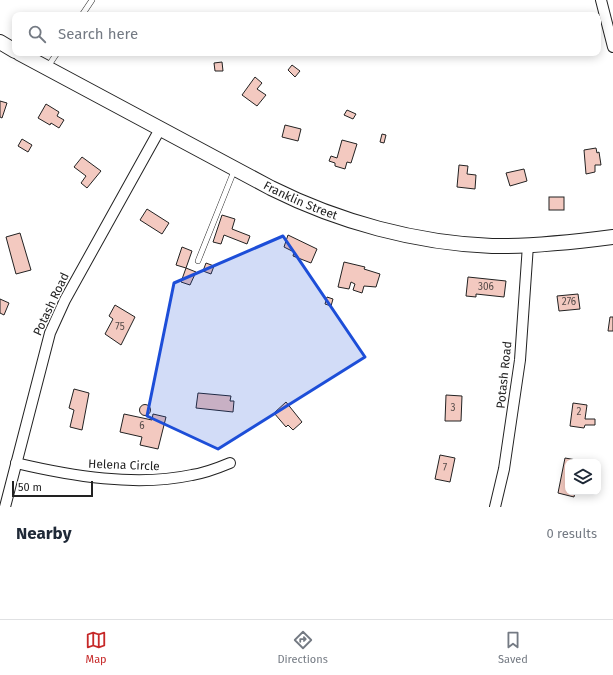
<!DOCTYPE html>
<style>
body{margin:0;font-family:"Fira Sans",sans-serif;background:#f2f2f3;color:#1f2937}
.controls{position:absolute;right:12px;bottom:12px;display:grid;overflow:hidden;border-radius:8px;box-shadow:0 2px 10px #0003}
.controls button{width:36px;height:36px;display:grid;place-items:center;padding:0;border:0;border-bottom:1px solid #e0e1e3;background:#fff;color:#1f2937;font:20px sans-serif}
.scale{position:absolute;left:12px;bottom:10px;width:81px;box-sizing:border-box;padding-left:4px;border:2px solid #222;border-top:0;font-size:11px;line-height:14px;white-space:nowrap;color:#222;-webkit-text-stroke:3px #fff;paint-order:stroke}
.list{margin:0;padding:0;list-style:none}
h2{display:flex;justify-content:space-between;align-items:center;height:52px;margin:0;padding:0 16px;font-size:17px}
h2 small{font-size:13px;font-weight:400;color:#747a83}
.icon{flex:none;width:22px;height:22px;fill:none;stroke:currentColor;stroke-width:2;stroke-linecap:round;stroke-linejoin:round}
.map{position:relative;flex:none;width:613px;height:507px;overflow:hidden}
.search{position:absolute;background:#fff;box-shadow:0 2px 10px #0003;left:12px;right:12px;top:12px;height:44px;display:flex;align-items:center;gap:10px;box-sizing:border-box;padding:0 14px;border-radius:8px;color:#747a83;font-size:15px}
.sheet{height:112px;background:#fff}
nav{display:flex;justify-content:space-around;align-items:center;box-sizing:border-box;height:56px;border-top:1px solid #e0e1e3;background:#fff;font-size:11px;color:#747a83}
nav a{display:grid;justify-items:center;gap:2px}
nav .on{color:#c62828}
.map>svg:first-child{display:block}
.building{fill:#f3c9c0;stroke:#222}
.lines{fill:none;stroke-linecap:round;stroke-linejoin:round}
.lane-casing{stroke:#222;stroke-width:6}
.street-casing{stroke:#222;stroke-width:12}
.secondary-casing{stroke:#222;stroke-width:16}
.lane{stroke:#fff;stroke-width:5}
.street{stroke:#fff;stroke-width:10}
.secondary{stroke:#fff;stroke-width:14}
.marked{fill:#1d4ed8;fill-opacity:0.2;stroke:#1d4ed8;stroke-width:3;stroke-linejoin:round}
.labels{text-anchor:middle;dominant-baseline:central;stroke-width:3;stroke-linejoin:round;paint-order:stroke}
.number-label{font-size:10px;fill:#564c4a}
.street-label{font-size:12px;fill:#222;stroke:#fff}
</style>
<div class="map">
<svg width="613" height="507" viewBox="0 0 613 507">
<rect width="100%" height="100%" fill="#fff"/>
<!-- building -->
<g class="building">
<polygon points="222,62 223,71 215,71 214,63"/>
<polygon points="292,65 300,71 295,77 288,70"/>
<polygon points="255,77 262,83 257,89 266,95 257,106 242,95"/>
<polygon points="0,101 7,103 2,118 0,117"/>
<polygon points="46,104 59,112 57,116 64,120 59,128 51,123 50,125 38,118"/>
<polygon points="347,110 356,114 353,119 344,115"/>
<polygon points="285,125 301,129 298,141 282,137"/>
<polygon points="382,134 386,135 384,143 380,142"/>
<polygon points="22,139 32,145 28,152 18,146"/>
<polygon points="342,140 357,144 351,163 347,162 345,169 335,166 335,163 329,161 331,156 337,158"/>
<polygon points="596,148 597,153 599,152 601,165 595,165 595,172 586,174 584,150"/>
<polygon points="82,157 101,171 87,188 81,183 86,176 74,167"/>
<polygon points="459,165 468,166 467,174 476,175 475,189 457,187"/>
<polygon points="524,169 527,181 510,186 506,173"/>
<rect x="549" y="197" width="15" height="13"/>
<polygon points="147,209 169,223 162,234 140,220"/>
<polygon points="222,215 235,219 232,229 250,236 247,244 224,235 221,244 213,242"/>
<polygon points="20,233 31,270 16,274 6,237"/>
<polygon points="288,235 317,249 311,263 293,256 294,252 284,247"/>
<polygon points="182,247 192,251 186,268 176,265"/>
<polygon points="344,262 365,267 364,269 380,274 376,287 364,286 362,293 353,290 355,284 351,282 349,289 338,287"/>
<polygon points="206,263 214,266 211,274 203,271"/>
<polygon points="186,268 196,272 190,285 181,282"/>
<polygon points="468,277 506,281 504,297 476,294 476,297 466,296"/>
<polygon points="578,294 580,309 559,311 557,296"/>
<polygon points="327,297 333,299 331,306 325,304"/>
<polygon points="0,299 9,303 4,315 0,313"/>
<polygon points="115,305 135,317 121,345 105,334 113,319 109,316"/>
<polygon points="610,317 613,317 613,331 608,331"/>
<polygon points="74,389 89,393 82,430 70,427 74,410 69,408"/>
<polygon points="198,393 231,396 230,401 234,401 233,412 196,408"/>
<polygon points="446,395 462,396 461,421 445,421"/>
<polygon points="286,402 302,422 293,430 288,425 286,427 274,413"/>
<polygon points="573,403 587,405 585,419 595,419 595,425 585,425 584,428 570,426"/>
<circle cx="145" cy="410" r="5.5"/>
<polygon points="124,414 152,420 153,414 166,417 158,449 140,445 142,437 120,432"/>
<polygon points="440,455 455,458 450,482 435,479"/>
<polygon points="565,458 588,462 568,462 568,492 575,492 574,497 558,493"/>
</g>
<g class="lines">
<!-- lane casing -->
<g class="lane-casing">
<g id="lane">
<polyline points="82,15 92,0"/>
<polyline points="47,68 57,53"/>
<polyline points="198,261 234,171"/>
</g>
</g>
<!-- street casing -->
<g class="street-casing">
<g id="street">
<polyline points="601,0 613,47"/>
<path d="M 16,463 C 71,476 136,487 192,475 C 205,473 218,468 230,463"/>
<polyline points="5,507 50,333 65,300 160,129"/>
<polyline points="495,507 504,469 520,360 528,245"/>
</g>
</g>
<!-- secondary casing -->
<g class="secondary-casing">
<g id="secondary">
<polyline points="0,42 15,51"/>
<path id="s1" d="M 19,53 L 271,188 C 339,222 416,243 492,246 C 531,247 574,242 613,237"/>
</g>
</g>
<!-- lane -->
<use href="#lane" class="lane"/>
<!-- street -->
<use href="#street" class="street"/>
<!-- secondary -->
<use href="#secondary" class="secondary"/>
</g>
<!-- marked area -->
<path class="marked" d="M 283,236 L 365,357 L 218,449 L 147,416 L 174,283 Z"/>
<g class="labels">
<!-- number labels -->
<g class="number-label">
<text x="486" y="287">306</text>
<text x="569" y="302">276</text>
<text x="120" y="327">75</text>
<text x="453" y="408">3</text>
<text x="579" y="412">2</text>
<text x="142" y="426">6</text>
<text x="445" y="468">7</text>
</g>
<!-- street labels -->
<g class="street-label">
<text stroke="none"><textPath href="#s1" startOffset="318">Franklin Street</textPath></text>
<text transform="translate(51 304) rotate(-65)">Potash Road</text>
<text transform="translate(504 375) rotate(-84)">Potash Road</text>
<text transform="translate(124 465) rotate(2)">Helena Circle</text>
</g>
</g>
</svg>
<div class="controls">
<button><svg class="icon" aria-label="layers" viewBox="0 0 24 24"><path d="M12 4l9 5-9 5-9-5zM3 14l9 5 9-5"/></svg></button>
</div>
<div class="scale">50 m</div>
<div class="search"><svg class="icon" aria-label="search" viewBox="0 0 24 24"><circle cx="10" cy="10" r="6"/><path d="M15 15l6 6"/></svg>Search here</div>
</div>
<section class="sheet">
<h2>Nearby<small>0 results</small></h2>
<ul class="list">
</ul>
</section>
<nav>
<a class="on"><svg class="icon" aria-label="map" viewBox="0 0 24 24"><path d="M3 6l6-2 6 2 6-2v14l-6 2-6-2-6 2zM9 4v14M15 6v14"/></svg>Map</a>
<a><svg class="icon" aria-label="directions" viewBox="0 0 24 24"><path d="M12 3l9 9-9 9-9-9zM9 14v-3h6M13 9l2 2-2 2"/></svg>Directions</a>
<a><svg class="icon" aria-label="saved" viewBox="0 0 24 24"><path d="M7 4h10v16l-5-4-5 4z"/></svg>Saved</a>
</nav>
